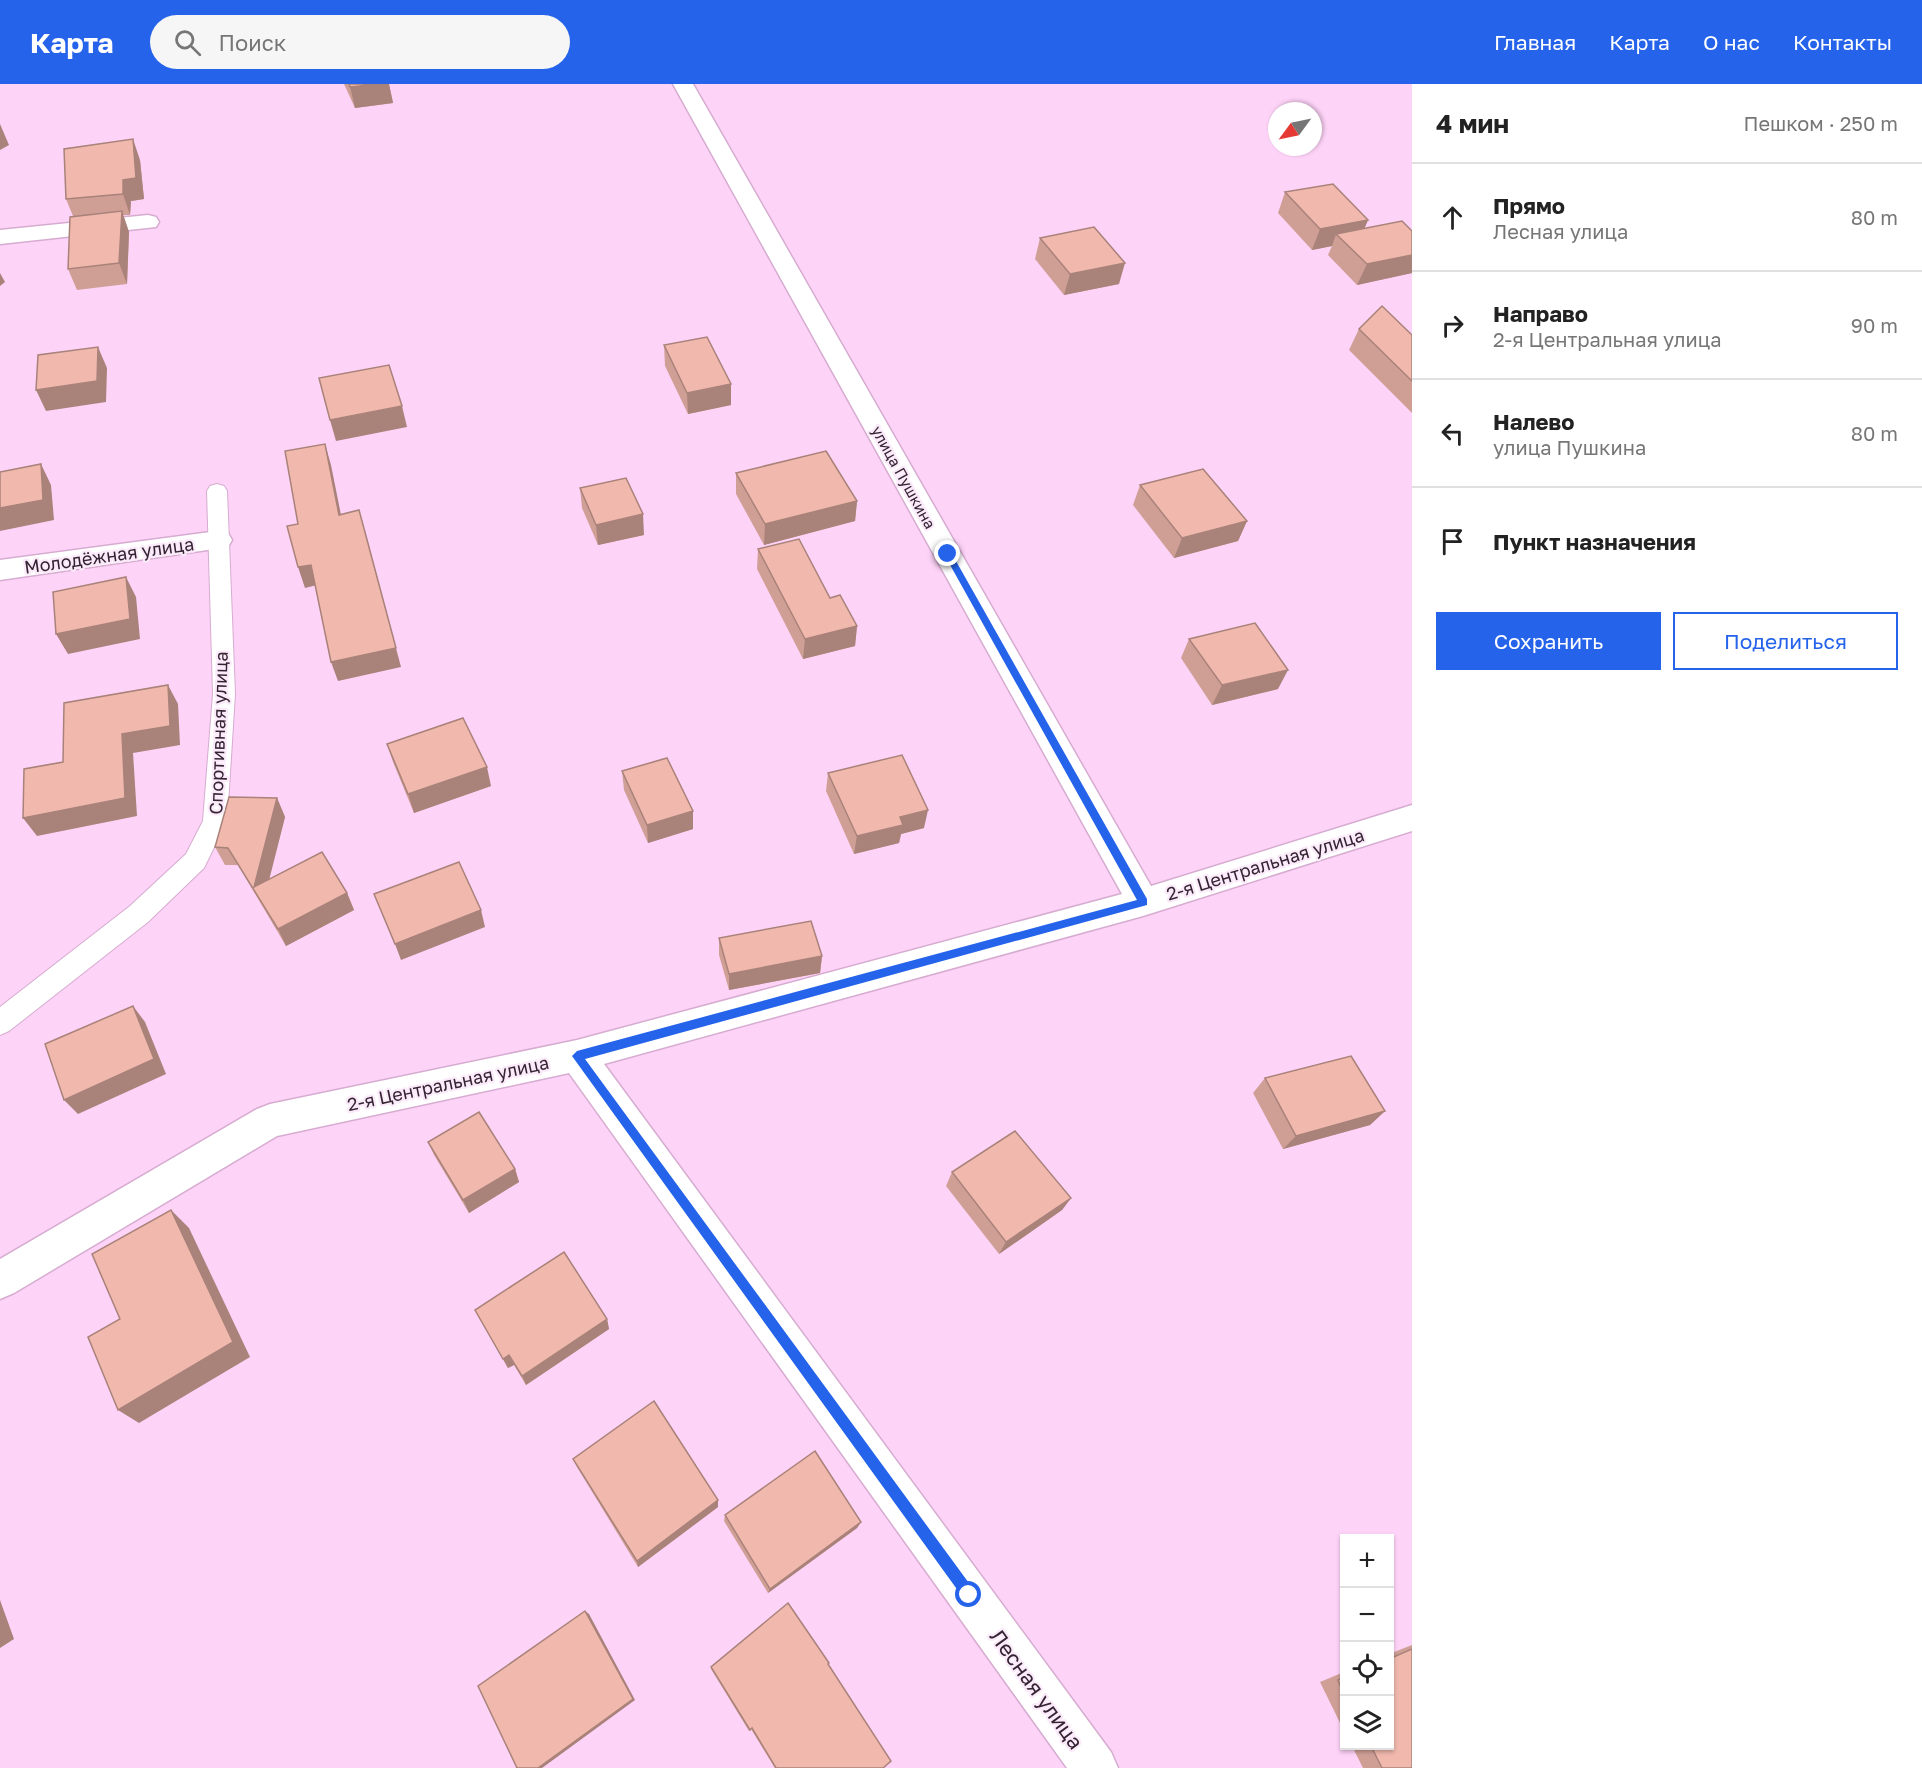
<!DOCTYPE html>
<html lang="ru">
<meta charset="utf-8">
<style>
body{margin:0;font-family:"Golos Text",sans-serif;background:#f6f6f6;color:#222}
.controls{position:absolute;right:18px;bottom:18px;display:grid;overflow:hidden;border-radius:0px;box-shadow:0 2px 4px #0004}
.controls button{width:54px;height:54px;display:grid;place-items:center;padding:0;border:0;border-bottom:2px solid #e0e0e0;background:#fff;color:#222;font:30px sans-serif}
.compass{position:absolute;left:1268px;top:18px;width:54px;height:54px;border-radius:50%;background:#fff;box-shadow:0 2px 4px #0004;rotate:237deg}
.stop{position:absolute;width:18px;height:18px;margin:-14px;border:4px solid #2563eb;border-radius:50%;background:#fff}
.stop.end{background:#2563eb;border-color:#fff;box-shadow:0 2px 6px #0008}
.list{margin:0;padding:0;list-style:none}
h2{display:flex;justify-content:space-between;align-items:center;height:78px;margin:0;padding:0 24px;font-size:26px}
h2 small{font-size:20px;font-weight:400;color:#767676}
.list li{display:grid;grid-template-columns:39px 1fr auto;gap:18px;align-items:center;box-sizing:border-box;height:108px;padding:0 24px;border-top:2px solid #e0e0e0}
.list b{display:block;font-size:22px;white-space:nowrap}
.list p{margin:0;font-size:20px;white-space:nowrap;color:#767676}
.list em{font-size:20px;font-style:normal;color:#767676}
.actions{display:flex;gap:12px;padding:18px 24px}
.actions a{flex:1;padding:14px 0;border:2px solid #2563eb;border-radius:0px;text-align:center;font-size:21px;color:#2563eb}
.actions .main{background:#2563eb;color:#fff}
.icon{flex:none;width:33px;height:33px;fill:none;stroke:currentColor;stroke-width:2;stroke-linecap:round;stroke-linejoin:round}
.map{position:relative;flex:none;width:1412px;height:1684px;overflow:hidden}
header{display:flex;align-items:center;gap:36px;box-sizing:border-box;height:84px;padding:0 30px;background:#2563eb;color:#fff}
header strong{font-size:28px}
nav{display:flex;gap:33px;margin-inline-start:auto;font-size:21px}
.search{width:420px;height:54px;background:#f6f6f6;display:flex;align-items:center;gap:15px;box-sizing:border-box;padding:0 21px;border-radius:33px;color:#767676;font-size:22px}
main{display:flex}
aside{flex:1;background:#fff}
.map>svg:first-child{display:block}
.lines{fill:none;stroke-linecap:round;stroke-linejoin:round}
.lane-casing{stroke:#d6acd0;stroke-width:2}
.street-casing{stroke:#d6acd0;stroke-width:3}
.lane{fill:#fff;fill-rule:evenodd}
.street{fill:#fff;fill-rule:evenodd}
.wall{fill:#cf9f96}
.shaded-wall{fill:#a9827a}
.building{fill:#f1b9ae;stroke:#a9827a;stroke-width:1.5}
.route{fill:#2563eb}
.labels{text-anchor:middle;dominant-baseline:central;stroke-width:4.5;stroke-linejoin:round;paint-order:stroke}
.far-street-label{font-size:15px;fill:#342432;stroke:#fbeaf9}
.street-label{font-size:18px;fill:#342432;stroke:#fbeaf9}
.near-street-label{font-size:21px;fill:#342432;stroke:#fbeaf9}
</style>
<header>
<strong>Карта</strong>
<div class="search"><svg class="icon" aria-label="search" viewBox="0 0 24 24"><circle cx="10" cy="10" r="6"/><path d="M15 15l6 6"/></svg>Поиск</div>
<nav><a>Главная</a><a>Карта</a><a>О нас</a><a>Контакты</a></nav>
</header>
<main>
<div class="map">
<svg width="1412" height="1684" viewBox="0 0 1412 1684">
<rect width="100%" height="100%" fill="#fed3f8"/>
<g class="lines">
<!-- lane casing -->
<g class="lane-casing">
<polygon id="lane" points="217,400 224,402 227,407 235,610 227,737 204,784 148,838 9,947 0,951 0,923 130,822 186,770 203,737 213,610 207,407 210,402"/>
</g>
<!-- street casing -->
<g class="street-casing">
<g id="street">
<polygon points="673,0 693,0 1151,802 1412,721 1412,747 1143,832 604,980 1111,1668 1118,1684 1067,1684 569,989 277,1052 14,1209 0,1215 0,1175 257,1025 270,1020 577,956 1122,810"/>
<polygon points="148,131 156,133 159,138 156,143 0,160 0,146"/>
<polygon points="218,447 228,449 232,456 228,463 0,496 0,476"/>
</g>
</g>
<!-- lane -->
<use href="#lane" class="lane"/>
<!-- street -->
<use href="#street" class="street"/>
</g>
<!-- wall -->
<g class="wall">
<polygon points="344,0 389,0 393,19 355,24"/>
<polygon points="140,76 144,115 131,117 130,131 123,131 129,148 127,200 77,206 68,185 73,132 66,115"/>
<polygon points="1285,108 1368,136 1364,145 1412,147 1412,189 1357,201 1328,171 1332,162 1312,166 1278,129"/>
<polygon points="1040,154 1119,200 1064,211 1035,175"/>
<polygon points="1359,245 1412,251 1412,329 1349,266"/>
<polygon points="664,261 731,300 731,321 688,330 665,282"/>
<polygon points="736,389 857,417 855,437 764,461 736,410"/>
<polygon points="1140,401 1247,437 1238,457 1174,474 1133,421"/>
<polygon points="580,404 644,451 598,461 582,424"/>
<polygon points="758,465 830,514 857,542 855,562 803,575 757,485"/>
<polygon points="1189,555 1278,605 1212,621 1181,574"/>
<polygon points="387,660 491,702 414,729 393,678"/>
<polygon points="622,687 693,727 693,745 648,759 624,706"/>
<polygon points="828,689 924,744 901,750 899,759 854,770 826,707"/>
<polygon points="277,714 285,733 269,795 347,809 354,826 286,862 238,781 225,781 215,763"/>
<polygon points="719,854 822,872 820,889 729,906 719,871"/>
<polygon points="1265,994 1385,1027 1370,1041 1283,1065 1253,1009"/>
<polygon points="428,1058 515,1085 519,1098 469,1129 434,1071"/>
<polygon points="952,1088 1071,1114 1062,1126 999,1170 946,1102"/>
<polygon points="475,1226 607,1235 609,1245 526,1301 514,1281 508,1284"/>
<polygon points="573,1375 718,1416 718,1423 638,1483 577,1383"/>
<polygon points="725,1431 861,1438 857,1444 768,1509 724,1437"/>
<polygon points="1412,1561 1412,1684 1363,1684 1352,1662 1389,1662 1389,1570"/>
<polygon points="828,1580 883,1684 775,1684 751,1645 749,1647 711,1585 711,1583"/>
<polygon points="1344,1588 1344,1647 1320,1598"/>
</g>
<!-- shaded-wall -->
<g class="shaded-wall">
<polygon points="378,0 389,0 393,19 355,24 350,3"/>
<polygon points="0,40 9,61 0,66"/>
<polygon points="133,55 140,76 144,115 131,117 130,131 123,110 123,96"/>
<polygon points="122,127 129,148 127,200 119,179"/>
<polygon points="1368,136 1359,157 1336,150 1332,162 1312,166 1320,145"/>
<polygon points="1412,171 1412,189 1357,201 1367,180"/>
<polygon points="1125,179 1119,200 1064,211 1070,190"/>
<polygon points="0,189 5,198 0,202"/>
<polygon points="98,263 107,284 106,318 46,327 36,306"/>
<polygon points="731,300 731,321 688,330 687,309"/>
<polygon points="402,322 407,343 336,357 330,336"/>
<polygon points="325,360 331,381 345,451 339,431"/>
<polygon points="41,380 51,401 54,436 0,447 0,424"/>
<polygon points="857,417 855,437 764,461 765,440"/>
<polygon points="643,430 644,451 598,461 596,441"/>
<polygon points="1247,437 1238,457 1174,474 1182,454"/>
<polygon points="365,447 401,583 338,597 331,578"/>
<polygon points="311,481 317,501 305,504 298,483"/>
<polygon points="126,493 136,513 140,555 68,570 56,550"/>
<polygon points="857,542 855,562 803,575 805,555"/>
<polygon points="1288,586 1278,605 1212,621 1222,601"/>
<polygon points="168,601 178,620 180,661 133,669 137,732 37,752 23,734 122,650"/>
<polygon points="487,683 491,702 414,729 408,710"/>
<polygon points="277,714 285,733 263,820 254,803"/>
<polygon points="928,726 924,744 901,750 899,759 854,770 857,752 900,733"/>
<polygon points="693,727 693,745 648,759 647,741"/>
<polygon points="347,809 354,826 286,862 278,845"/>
<polygon points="481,826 485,843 401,876 395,860"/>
<polygon points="822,872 820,889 729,906 729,890"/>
<polygon points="133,922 145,938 166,990 78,1030 64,1016"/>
<polygon points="1385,1027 1370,1041 1283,1065 1296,1052"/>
<polygon points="515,1085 519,1098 469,1129 463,1116"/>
<polygon points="1071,1114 1062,1126 999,1170 1006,1158"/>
<polygon points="171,1126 189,1144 250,1273 139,1339 118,1326"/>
<polygon points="607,1235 609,1245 526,1301 522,1292"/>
<polygon points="509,1271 514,1281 508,1284 503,1275"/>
<polygon points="718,1416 718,1423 638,1483 637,1477"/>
<polygon points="861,1438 857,1444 768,1509 770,1505"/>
<polygon points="0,1516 14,1555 0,1564"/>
<polygon points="585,1527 589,1530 635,1616 542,1684 538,1684"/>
</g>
<!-- building -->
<g class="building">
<polygon points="349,0 378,0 350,3"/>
<polygon points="133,55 136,94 123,96 123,110 66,115 64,65"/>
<polygon points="1333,100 1368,136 1320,145 1285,108"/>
<polygon points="122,127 119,179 68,185 70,133"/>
<polygon points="1402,137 1412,147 1412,171 1367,180 1336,150"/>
<polygon points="1094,143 1125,179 1070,190 1040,154"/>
<polygon points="1382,222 1412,251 1412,297 1359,245"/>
<polygon points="707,253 731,300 687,309 664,261"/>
<polygon points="98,263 97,297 36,306 38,271"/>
<polygon points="389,281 402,322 330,336 319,294"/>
<polygon points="325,360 339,431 359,426 396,564 331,578 311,481 298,483 287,442 298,440 285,367"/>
<polygon points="826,367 857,417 765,440 736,389"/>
<polygon points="41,380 43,416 0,424 0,388"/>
<polygon points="1203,385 1247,437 1182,454 1140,401"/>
<polygon points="626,394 643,430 596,441 580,404"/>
<polygon points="799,455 830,514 840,511 857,542 805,555 758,465"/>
<polygon points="126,493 130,535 56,550 53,508"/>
<polygon points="1255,539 1288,586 1222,601 1189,555"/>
<polygon points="168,601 170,642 122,650 125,714 23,734 24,685 63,678 64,619"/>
<polygon points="463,634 487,683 408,710 387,660"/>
<polygon points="902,671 928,726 900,733 903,741 857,752 828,689"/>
<polygon points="667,674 693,727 647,741 622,687"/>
<polygon points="229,713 277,714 254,803 322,768 347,809 278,845 228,764 215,763"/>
<polygon points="459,778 481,826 395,860 374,810"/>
<polygon points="811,837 822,872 729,890 719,854"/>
<polygon points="133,922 154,975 64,1016 45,960"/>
<polygon points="1351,972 1385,1027 1296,1052 1265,994"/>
<polygon points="479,1028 515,1085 463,1116 428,1058"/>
<polygon points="1015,1047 1071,1114 1006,1158 952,1088"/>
<polygon points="171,1126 233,1258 118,1326 88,1253 120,1235 92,1170"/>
<polygon points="564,1168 607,1235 522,1292 509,1271 503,1275 475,1226"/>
<polygon points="654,1317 718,1416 637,1477 573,1375"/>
<polygon points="815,1367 861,1438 770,1505 725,1431"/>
<polygon points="788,1519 829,1579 828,1580 891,1677 883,1684 776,1684 752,1644 750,1646 711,1583"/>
<polygon points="585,1527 633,1615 538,1684 517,1684 478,1602"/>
<polygon points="1412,1565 1412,1684 1382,1684 1371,1662 1389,1662 1389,1575"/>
<polygon points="1344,1593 1344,1610 1338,1596"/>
</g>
<!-- route -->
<polygon class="route" points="945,468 952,470 1147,815 1147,821 585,975 974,1506 975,1511 974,1515 969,1517 964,1515 572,972 577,967 1137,816 944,470"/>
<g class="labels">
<!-- far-street labels -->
<g class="far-street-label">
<text transform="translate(904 393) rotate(61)">улица Пушкина</text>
</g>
<!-- street labels -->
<g class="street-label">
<text transform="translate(109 471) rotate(-8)">Молодёжная улица</text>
<text transform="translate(218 649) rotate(-88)">Спортивная улица</text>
<text transform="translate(1265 780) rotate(-17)">2-я Центральная улица</text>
<text transform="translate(448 999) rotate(-12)">2-я Центральная улица</text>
</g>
<!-- near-street labels -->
<g class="near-street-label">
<text transform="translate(1037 1605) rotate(54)">Лесная улица</text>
</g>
</g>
</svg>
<div class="controls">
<button>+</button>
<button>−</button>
<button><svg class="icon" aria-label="locate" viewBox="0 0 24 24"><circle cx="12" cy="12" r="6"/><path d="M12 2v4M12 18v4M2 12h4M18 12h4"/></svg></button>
<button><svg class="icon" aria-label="layers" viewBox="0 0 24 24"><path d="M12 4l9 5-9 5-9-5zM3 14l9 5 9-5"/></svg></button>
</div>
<svg class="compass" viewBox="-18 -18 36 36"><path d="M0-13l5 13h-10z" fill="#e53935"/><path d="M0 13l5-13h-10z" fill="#767676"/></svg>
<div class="stop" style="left:969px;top:1511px"></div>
<div class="stop end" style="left:948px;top:470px"></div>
</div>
<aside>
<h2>4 мин<small>Пешком · 250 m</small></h2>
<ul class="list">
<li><svg class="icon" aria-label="ahead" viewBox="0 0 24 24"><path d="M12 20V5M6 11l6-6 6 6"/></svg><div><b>Прямо</b><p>Лесная улица</p></div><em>80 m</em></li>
<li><svg class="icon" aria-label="right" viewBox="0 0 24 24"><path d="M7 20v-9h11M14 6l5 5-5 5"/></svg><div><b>Направо</b><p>2-я Центральная улица</p></div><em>90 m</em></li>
<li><svg class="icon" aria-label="left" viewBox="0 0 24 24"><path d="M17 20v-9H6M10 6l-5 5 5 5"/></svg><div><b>Налево</b><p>улица Пушкина</p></div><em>80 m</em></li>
<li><svg class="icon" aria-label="arrive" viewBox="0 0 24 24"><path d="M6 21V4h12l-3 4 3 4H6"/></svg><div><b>Пункт назначения</b></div></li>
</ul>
<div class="actions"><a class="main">Сохранить</a><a>Поделиться</a></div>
</aside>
</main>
